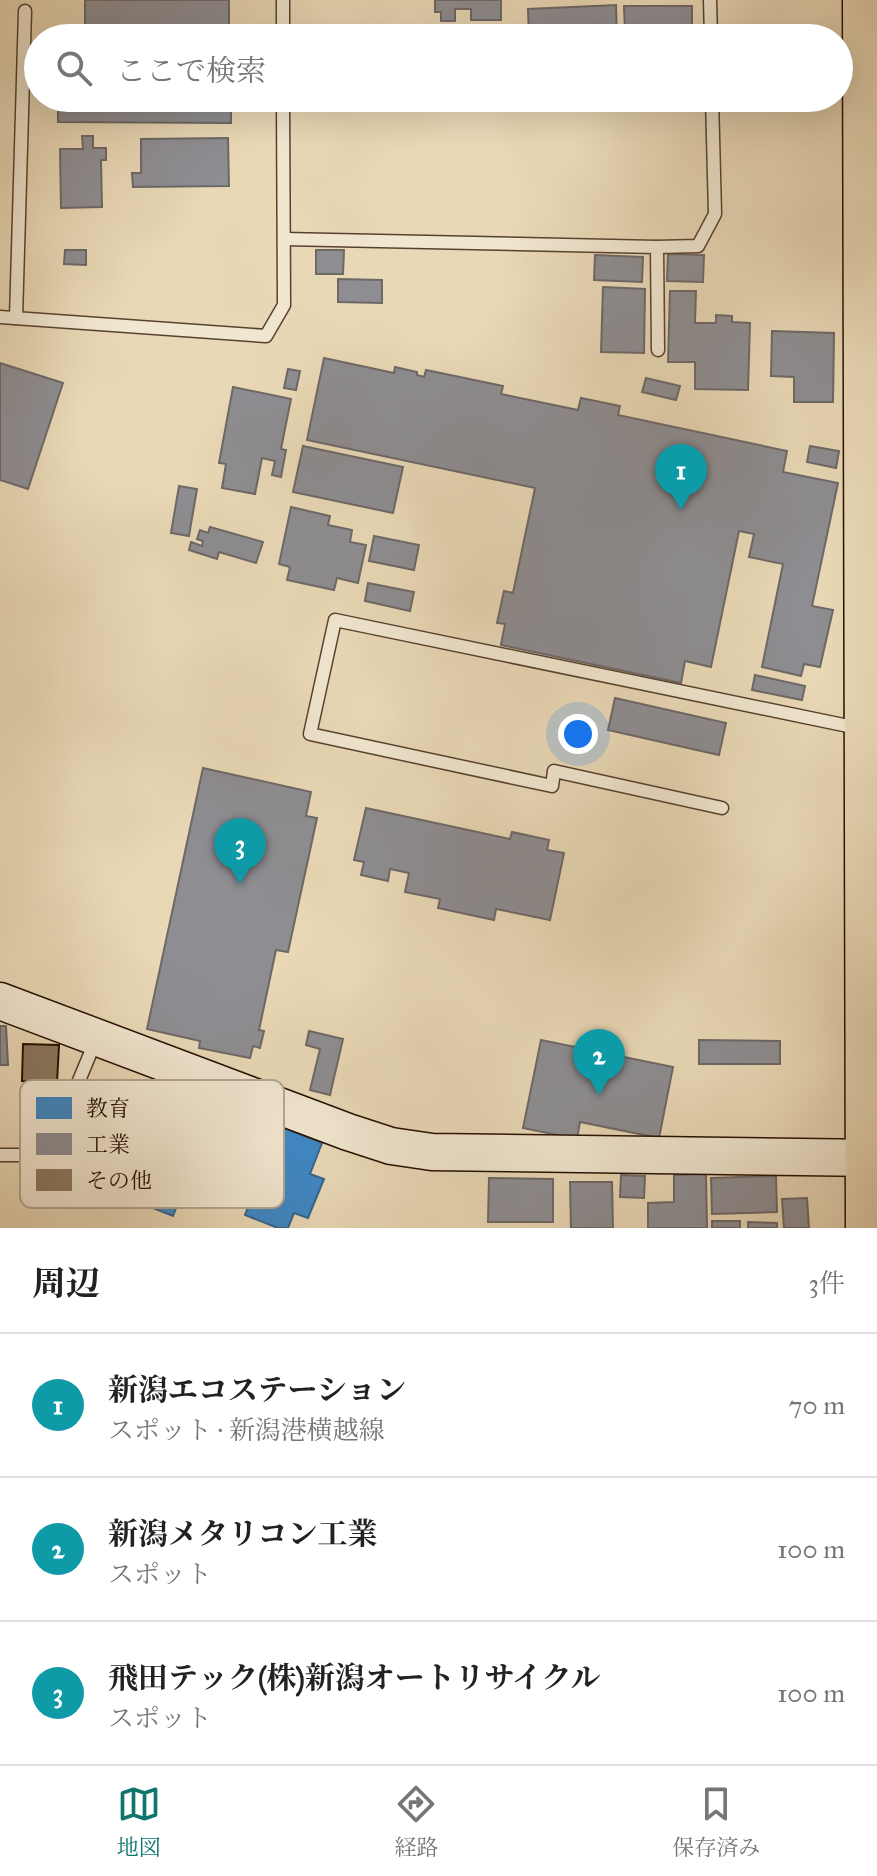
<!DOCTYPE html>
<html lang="ja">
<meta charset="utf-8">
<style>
body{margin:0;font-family:"IM FELL Great Primer","Noto Serif JP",serif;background:#f6f6f6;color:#222}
.you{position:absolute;left:578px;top:734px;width:28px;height:28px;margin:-20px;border:6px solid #fff;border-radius:50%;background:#1a73e8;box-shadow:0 0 0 12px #1a73e833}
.badge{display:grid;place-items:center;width:52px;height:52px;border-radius:50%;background:#0f766e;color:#fff;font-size:26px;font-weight:700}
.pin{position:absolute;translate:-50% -66px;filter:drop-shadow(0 2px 4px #0008)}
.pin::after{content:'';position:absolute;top:42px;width:28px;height:24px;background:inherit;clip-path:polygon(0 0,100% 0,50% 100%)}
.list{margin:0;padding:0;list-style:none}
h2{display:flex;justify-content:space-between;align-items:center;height:104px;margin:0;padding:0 32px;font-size:34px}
h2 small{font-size:26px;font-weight:400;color:#767676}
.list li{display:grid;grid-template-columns:52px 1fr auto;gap:24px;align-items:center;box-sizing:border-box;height:144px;padding:0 32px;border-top:2px solid #e0e0e0}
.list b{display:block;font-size:30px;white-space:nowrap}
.list p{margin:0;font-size:26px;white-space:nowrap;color:#767676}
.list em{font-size:26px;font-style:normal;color:#767676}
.icon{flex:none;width:44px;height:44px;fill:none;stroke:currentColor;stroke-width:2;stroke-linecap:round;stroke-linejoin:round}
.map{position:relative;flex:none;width:877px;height:1228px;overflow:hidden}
.search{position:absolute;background:#fff;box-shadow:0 8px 32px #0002;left:24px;right:24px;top:24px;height:88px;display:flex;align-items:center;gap:20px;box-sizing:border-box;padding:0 28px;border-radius:44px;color:#767676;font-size:30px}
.sheet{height:536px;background:#fff}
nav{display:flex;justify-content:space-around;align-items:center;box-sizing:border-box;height:112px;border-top:2px solid #e0e0e0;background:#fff;font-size:22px;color:#767676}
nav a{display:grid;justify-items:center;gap:4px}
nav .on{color:#0f766e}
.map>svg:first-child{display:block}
.schools{fill:#3f88c5;stroke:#38648a;stroke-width:2}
.industry{fill:#8d8d92;stroke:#6e6867;stroke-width:2}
.building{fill:#8b7860;stroke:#261002;stroke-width:2}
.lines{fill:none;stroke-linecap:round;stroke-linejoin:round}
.lane-casing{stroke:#57422f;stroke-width:15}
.secondary-casing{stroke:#261002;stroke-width:39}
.primary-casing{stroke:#261002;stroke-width:43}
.lane{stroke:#f1e6d0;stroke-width:12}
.secondary{stroke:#f1e6d0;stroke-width:36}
.primary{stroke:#e9d8b6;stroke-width:40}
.key{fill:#f1e6d0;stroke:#b4a692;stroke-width:2}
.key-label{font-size:22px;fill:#261002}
</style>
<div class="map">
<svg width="877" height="1228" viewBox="0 0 877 1228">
<rect width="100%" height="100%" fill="#e9d8b6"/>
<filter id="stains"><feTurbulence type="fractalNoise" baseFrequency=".0025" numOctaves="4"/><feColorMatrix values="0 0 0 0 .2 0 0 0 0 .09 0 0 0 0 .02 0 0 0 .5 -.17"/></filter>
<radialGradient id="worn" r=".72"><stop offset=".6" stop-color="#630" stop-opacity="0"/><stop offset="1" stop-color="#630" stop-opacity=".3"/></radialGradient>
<!-- schools -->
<polygon class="schools" points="150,1082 203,1103 206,1097 322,1143 310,1174 324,1179 308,1218 294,1213 288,1228 278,1228 245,1215 258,1182 196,1157 173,1216 130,1199 137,1180 129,1177 138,1154 133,1152 146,1119 137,1116"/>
<!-- industry -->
<g class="industry">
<rect x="85" y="0" width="144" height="38"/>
<polygon points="435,0 501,0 501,20 471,20 471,9 455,9 455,21 441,21 441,12 435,12"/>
<polygon points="616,5 617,38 529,38 528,9"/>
<polygon points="624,6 692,6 692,31 673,31 673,38 658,38 658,32 625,32"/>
<polygon points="58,98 231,98 231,123 58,122"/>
<polygon points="82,136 93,136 93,148 106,148 106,160 101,160 102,207 61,208 60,149 83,149"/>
<polygon points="228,138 229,186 133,187 132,173 141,173 141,139"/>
<polygon points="65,250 86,250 86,265 64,264"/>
<polygon points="316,250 344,250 343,274 316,274"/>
<polygon points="668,254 704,255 703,282 667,281"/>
<polygon points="595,255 643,257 642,282 594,280"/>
<polygon points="338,279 382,280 382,303 338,302"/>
<polygon points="603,287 645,289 644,353 601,352"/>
<polygon points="670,291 696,291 695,323 716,323 716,315 732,316 732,322 750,323 748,390 695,389 695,362 668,362"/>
<polygon points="772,331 834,333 833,402 794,402 794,377 771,376"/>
<polygon points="324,358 394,373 395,367 417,372 417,375 424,377 426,370 503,386 501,394 578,410 581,398 620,406 618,415 787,451 783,472 838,483 812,606 833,610 820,667 804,664 801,676 762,667 783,564 749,557 754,534 739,531 711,667 685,661 681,683 501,645 505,624 497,623 504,591 513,593 535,488 307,440"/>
<polygon points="0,363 63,383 28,489 0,480"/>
<polygon points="288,369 300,371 296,390 284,388"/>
<polygon points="646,378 680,386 676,400 642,392"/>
<polygon points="233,387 291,399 281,449 286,450 281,477 272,475 275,461 262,458 255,494 222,488 226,464 219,463"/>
<polygon points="303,446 403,467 393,513 293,492"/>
<polygon points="810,446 839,451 836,468 807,462"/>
<polygon points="179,486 197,489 189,536 171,533"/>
<polygon points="291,507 330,516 328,525 352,530 350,542 366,545 358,583 337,578 334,590 287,580 290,567 279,564"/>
<polygon points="210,527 263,542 256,563 219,552 217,559 189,550 191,542 202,546 203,541 197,539 200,530 208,533"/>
<polygon points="374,536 419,545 414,570 369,561"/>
<polygon points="368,583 414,592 410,611 365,601"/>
<polygon points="755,675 805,686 802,700 752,690"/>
<polygon points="615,698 726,723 719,755 608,730"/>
<polygon points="203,768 311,792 306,816 317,818 288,952 276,950 259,1030 264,1031 260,1048 253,1046 250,1058 199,1048 200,1041 147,1029"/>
<polygon points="366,808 510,839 512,832 549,840 547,850 564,853 550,920 496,909 494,920 438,908 440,899 405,892 409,873 390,869 388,881 361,875 364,862 354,860"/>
<polygon points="0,1026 6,1026 8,1065 0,1065"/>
<polygon points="309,1031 343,1039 330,1095 310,1090 320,1049 306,1045"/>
<polygon points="541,1040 673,1067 659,1138 580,1122 577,1139 523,1128"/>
<polygon points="699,1040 780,1041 780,1064 699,1064"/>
<polygon points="706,1174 707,1228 648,1228 648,1203 674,1202 674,1175"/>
<polygon points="621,1175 645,1176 644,1198 620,1197"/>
<polygon points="776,1176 777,1212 712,1214 711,1178"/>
<polygon points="489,1178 553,1179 553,1222 488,1222"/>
<polygon points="570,1182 612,1182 613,1228 571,1228"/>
<polygon points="807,1198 809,1228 784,1228 782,1199"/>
<rect x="712" y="1221" width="28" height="7"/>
<polygon points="748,1222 777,1223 777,1228 748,1228"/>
</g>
<!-- building -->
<polygon class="building" points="23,1044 59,1045 57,1083 22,1081"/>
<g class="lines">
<!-- lane casing -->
<g class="lane-casing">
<g id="lane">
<polyline points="283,0 283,38"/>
<polyline points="710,0 711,38"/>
<polyline points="284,239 657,247 658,350"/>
<polyline points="657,247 698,246 715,214 712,98"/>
<polyline points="0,317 266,336 284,305 283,98"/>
<polyline points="16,318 25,11"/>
<polyline points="722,808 554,771 552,786 310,734 335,620 858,728"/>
<polyline points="0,1155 71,1155 73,1095 95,1042"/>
</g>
</g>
<!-- secondary casing -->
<g class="secondary-casing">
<polyline id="secondary" points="0,1001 348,1132 391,1146 432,1152 877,1158"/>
</g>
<!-- primary casing -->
<g class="primary-casing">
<polyline id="primary" points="863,0 866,1228"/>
</g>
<!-- lane -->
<use href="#lane" class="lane"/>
<!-- secondary -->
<use href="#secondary" class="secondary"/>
<!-- primary -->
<use href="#primary" class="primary"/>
</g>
<!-- legend -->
<rect x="20" y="1080" width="264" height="128" rx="12" class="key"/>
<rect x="36" y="1097" width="36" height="22" fill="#3f88c5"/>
<rect x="36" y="1133" width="36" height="22" fill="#8d8d92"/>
<rect x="36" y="1169" width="36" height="22" fill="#8b7860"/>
<g class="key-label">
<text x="86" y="1116">教育</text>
<text x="86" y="1152">工業</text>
<text x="86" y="1188">その他</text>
</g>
<rect width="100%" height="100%" filter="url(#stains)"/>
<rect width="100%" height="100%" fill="url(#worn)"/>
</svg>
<div class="you"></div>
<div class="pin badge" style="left:681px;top:510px;background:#0f9aa8">1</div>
<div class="pin badge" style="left:599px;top:1095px;background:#0f9aa8">2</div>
<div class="pin badge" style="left:240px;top:884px;background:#0f9aa8">3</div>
<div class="search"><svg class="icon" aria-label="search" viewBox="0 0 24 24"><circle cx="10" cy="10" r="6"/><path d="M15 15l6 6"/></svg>ここで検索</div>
</div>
<section class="sheet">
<h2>周辺<small>3件</small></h2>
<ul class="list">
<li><span class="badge" style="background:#0f9aa8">1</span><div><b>新潟エコステーション</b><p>スポット · 新潟港横越線</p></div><em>70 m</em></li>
<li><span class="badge" style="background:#0f9aa8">2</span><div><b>新潟メタリコン工業</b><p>スポット</p></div><em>100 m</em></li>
<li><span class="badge" style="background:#0f9aa8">3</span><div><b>飛田テック(株)新潟オートリサイクル</b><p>スポット</p></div><em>100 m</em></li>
</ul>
</section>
<nav>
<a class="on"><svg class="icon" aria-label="map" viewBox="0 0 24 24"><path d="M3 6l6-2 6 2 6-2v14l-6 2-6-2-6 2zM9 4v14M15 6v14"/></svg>地図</a>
<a><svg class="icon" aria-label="directions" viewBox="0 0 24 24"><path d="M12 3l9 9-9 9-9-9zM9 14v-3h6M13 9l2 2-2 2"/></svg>経路</a>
<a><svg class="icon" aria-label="saved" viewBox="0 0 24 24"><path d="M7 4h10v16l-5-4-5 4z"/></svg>保存済み</a>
</nav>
